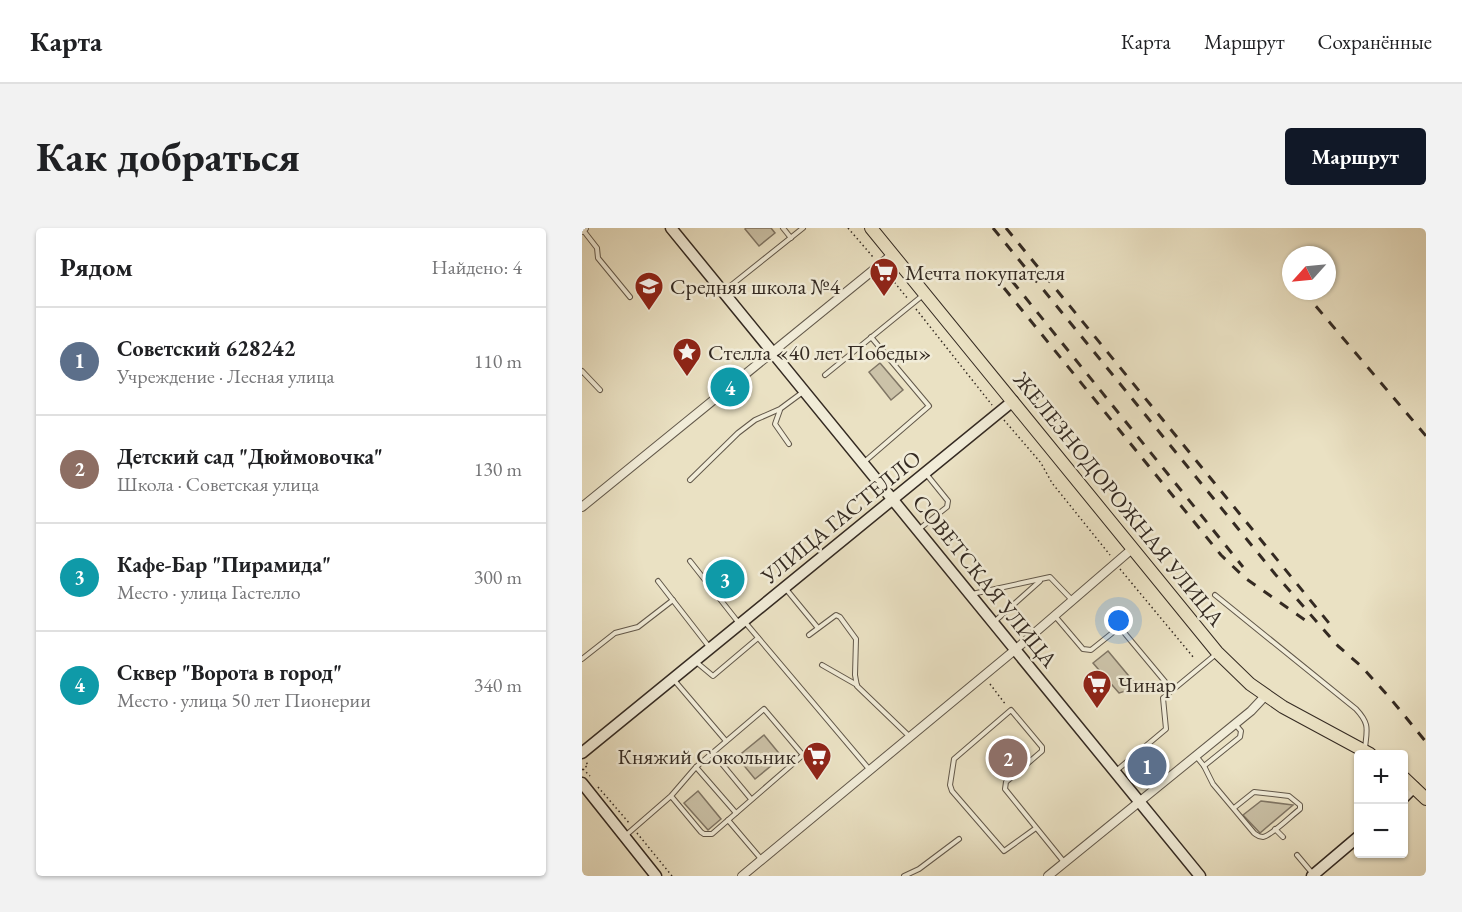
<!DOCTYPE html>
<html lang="ru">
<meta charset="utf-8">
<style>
body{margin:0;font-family:"EB Garamond",serif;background:#f2f2f2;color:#202124}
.controls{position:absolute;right:18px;bottom:18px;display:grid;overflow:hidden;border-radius:6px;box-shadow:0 2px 4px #0004}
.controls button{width:54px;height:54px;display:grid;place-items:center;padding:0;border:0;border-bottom:2px solid #e0e0e0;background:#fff;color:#202124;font:30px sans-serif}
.compass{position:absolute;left:700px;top:18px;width:54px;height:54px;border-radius:50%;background:#fff;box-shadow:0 2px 4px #0004;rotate:243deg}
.you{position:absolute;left:537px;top:393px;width:21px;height:21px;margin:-15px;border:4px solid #fff;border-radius:50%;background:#1a73e8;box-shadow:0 0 0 9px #1a73e833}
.badge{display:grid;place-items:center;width:39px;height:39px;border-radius:50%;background:#111827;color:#fff;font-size:20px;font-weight:700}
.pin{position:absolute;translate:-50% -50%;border:3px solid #fff;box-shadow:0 2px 6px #0006}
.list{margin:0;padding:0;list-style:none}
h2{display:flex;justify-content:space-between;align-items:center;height:78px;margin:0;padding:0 24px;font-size:26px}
h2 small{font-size:20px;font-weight:400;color:#757577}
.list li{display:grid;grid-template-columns:39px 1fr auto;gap:18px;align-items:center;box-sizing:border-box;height:108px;padding:0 24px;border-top:2px solid #e0e0e0}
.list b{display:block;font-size:22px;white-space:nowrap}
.list p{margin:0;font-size:20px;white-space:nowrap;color:#757577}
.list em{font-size:20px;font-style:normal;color:#757577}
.map{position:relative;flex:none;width:844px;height:648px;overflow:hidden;border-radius:6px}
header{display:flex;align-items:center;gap:36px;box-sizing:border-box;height:84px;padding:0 30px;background:#fff;border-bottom:2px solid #e0e0e0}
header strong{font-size:28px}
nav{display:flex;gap:33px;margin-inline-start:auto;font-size:21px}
.intro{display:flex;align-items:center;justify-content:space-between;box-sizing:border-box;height:144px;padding:0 36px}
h1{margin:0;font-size:42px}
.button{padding:15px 27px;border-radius:6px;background:#111827;color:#fff;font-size:21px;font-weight:700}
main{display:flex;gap:36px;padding:0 36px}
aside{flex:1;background:#fff;border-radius:6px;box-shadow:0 2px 4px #0004}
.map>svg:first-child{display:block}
.green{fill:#cbc2a8;stroke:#807665;stroke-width:1.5}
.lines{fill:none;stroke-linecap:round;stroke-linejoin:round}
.lane-casing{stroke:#62584a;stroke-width:6}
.street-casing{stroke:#62584a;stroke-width:10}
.secondary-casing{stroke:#342a22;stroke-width:13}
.primary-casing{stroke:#342a22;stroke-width:14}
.path{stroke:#342a22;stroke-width:1.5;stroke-dasharray:1.5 3;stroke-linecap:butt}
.lane{stroke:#f1ecd8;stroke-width:4}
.street{stroke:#f1ecd8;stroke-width:8}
.secondary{stroke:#f1ecd8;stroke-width:10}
.primary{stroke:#eae1c3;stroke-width:12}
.rail{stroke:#342a22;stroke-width:3;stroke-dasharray:10 10;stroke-linecap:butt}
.labels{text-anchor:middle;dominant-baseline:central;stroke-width:5;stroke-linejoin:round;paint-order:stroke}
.poi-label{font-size:22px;fill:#342a22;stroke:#f1ecd8;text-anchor:start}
.street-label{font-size:22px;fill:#342a22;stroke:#f1ecd8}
</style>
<header>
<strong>Карта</strong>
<nav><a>Карта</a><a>Маршрут</a><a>Сохранённые</a></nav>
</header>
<div class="intro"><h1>Как добраться</h1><a class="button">Маршрут</a></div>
<main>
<aside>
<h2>Рядом<small>Найдено: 4</small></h2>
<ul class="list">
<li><span class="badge" style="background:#5c6f8a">1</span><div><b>Советский 628242</b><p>Учреждение · Лесная улица</p></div><em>110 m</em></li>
<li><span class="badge" style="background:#8d6e63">2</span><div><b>Детский сад &quot;Дюймовочка&quot;</b><p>Школа · Советская улица</p></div><em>130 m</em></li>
<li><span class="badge" style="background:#0f9aa8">3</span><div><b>Кафе-Бар &quot;Пирамида&quot;</b><p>Место · улица Гастелло</p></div><em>300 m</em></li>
<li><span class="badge" style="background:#0f9aa8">4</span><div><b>Сквер &quot;Ворота в город&quot;</b><p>Место · улица 50 лет Пионерии</p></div><em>340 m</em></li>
</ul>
</aside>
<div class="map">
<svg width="844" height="648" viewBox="0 0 844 648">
<rect width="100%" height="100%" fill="#eae1c3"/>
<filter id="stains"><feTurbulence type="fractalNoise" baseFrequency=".00333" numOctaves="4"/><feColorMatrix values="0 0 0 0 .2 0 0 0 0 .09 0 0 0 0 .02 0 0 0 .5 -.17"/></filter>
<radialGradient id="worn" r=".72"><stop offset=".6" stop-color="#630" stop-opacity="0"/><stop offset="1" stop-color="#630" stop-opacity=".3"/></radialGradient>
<!-- green -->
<g class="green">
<polygon points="164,0 189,0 193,5 177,18 163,1"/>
<polygon points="298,135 321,162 309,172 287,144"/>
<path d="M 526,423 L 551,453 C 548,460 544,464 537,465 L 511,435 Z"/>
<polygon points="182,507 200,529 173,551 155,529"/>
<polygon points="116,563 139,591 126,602 102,575"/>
<polygon points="679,573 711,577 678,605 661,587"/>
</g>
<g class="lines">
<!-- lane casing -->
<g class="lane-casing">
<g id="lane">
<polyline points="201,0 209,10"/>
<polyline points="1,2 15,20 16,30 48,69"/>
<polyline points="142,63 221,0"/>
<polyline points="0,143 18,162"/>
<polyline points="243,147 340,68"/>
<polyline points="198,182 193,196 207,216"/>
<polyline points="281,235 347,178 289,109"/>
<polyline points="108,252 156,205 173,192 198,181 221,164"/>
<polyline points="336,302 365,279 366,273 345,247"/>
<polyline points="108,333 156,394"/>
<polyline points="76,353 128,420"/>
<polyline points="204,361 236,400"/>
<polyline points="390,366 468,349 490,372"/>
<path d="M 633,367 L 774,481 C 788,496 785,501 783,520"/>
<polyline points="473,388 501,421 509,422 534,402 540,402 590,462"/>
<polyline points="162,393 287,541"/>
<polyline points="412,394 458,353"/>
<polyline points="227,407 254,387 258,389 274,411 273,447 275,458 327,508"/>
<polyline points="0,431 33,405 56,399 91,372"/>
<polyline points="113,433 131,448 176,410"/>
<polyline points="240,437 275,457"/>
<polyline points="92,452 144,513"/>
<polyline points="131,525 169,571"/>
<path d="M 614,528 L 622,538 L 631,556 L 672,605 C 675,607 676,609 681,609 C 689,608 710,587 718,581 L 718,577 L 707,568 L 672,564 L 652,580"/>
<polyline points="622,538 658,509 659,503 653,496"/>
<polyline points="114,539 154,585"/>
<polyline points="534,543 584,501 581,470 633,427"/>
<polyline points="146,592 180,632"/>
<polyline points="454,600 422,623 370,563 368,557 372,531 429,482 460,519 460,523 424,554 423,561 482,634"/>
<polyline points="693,601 701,609"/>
<polyline points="43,608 89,568 114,539 182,481 221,527 130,606 122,606 119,604 89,568"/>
<polyline points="715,627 731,646"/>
<polyline points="322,648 337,641 377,611"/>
</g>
</g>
<!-- street casing -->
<g class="street-casing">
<g id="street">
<polyline points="0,2 2,0"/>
<polyline points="0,279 311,26"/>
<polyline points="160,648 434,421 550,321"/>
<polyline points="466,648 669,483 684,467"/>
</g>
</g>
<!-- secondary casing -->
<g class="secondary-casing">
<g id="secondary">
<polyline points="89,0 618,648"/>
<polyline points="0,525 431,173"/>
<polyline points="0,555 74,648"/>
<polyline points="822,569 832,559"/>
<polyline points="730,648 776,609"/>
</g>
</g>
<!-- primary casing -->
<g class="primary-casing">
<g id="primary">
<polyline points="289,0 635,424 668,456 701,479 788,526"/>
<polyline points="822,550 844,571"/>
</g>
</g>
<!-- path -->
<g class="path">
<polyline points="266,0 291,29"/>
<polyline points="304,44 326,71"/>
<polyline points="334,81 410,177"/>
<polyline points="422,192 459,235 470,255 528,327"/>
<polyline points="538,341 612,430"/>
<polyline points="408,456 424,477"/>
<polyline points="228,528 235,523"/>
<polyline points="1,541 8,548"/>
<polyline points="0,542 6,537 4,534"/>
<polyline points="16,559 48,596"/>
<polyline points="55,605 90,648"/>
</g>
<!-- lane -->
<use href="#lane" class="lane"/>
<!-- street -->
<use href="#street" class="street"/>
<!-- secondary -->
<use href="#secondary" class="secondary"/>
<!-- primary -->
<use href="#primary" class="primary"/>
<!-- rail -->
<g class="rail">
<polyline points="411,0 693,346 756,418 779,438 808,470 844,514"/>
<polyline points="424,0 751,400"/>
<polyline points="704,43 709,49"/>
<polyline points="430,53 661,339"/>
<polyline points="422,60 639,327 663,350 730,397"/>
<polyline points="721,63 844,208"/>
</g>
</g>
<!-- icons -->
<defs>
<g id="supermarket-pin" transform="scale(1.5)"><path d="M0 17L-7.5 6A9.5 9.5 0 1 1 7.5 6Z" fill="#8f2418" stroke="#f1ecd8"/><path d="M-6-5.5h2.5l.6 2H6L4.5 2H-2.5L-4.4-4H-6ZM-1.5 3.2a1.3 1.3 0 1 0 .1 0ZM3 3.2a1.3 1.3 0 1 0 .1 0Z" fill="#fff"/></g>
<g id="school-pin" transform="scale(1.5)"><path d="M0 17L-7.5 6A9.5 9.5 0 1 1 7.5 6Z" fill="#8f2418" stroke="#f1ecd8"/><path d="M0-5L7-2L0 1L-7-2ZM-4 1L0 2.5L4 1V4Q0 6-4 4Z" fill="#fff"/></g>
<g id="sight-pin" transform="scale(1.5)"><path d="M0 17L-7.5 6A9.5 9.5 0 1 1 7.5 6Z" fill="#8f2418" stroke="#f1ecd8"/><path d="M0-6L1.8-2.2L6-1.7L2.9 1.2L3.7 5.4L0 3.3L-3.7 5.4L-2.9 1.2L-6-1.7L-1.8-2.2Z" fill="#fff"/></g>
</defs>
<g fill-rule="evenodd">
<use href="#supermarket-pin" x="302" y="44"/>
<use href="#school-pin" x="67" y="58"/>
<use href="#sight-pin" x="105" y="124"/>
<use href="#supermarket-pin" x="515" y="456"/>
<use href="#supermarket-pin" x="235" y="528"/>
</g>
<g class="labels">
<!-- poi labels -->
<g class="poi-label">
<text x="323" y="44">Мечта покупателя</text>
<text x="88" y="58">Средняя школа №4</text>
<text x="126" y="124">Стелла «40 лет Победы»</text>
<text x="536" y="456">Чинар</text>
<text x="214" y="528" text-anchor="end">Княжий Сокольник</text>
</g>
<!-- street labels -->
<g class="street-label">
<text transform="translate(537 271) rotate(51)">ЖЕЛЕЗНОДОРОЖНАЯ УЛИЦА</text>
<text transform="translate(259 289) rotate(-39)">УЛИЦА ГАСТЕЛЛО</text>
<text transform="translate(403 353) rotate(51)">СОВЕТСКАЯ УЛИЦА</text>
</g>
</g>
<rect width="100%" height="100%" filter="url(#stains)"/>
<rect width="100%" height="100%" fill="url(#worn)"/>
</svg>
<div class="controls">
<button>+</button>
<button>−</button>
</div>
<svg class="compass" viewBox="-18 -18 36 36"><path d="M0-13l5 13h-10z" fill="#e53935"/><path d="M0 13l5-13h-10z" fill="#757577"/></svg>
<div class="you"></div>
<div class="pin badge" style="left:565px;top:538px;background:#5c6f8a">1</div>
<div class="pin badge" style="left:426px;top:530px;background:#8d6e63">2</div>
<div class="pin badge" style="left:143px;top:351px;background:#0f9aa8">3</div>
<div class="pin badge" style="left:148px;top:159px;background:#0f9aa8">4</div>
</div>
</main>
